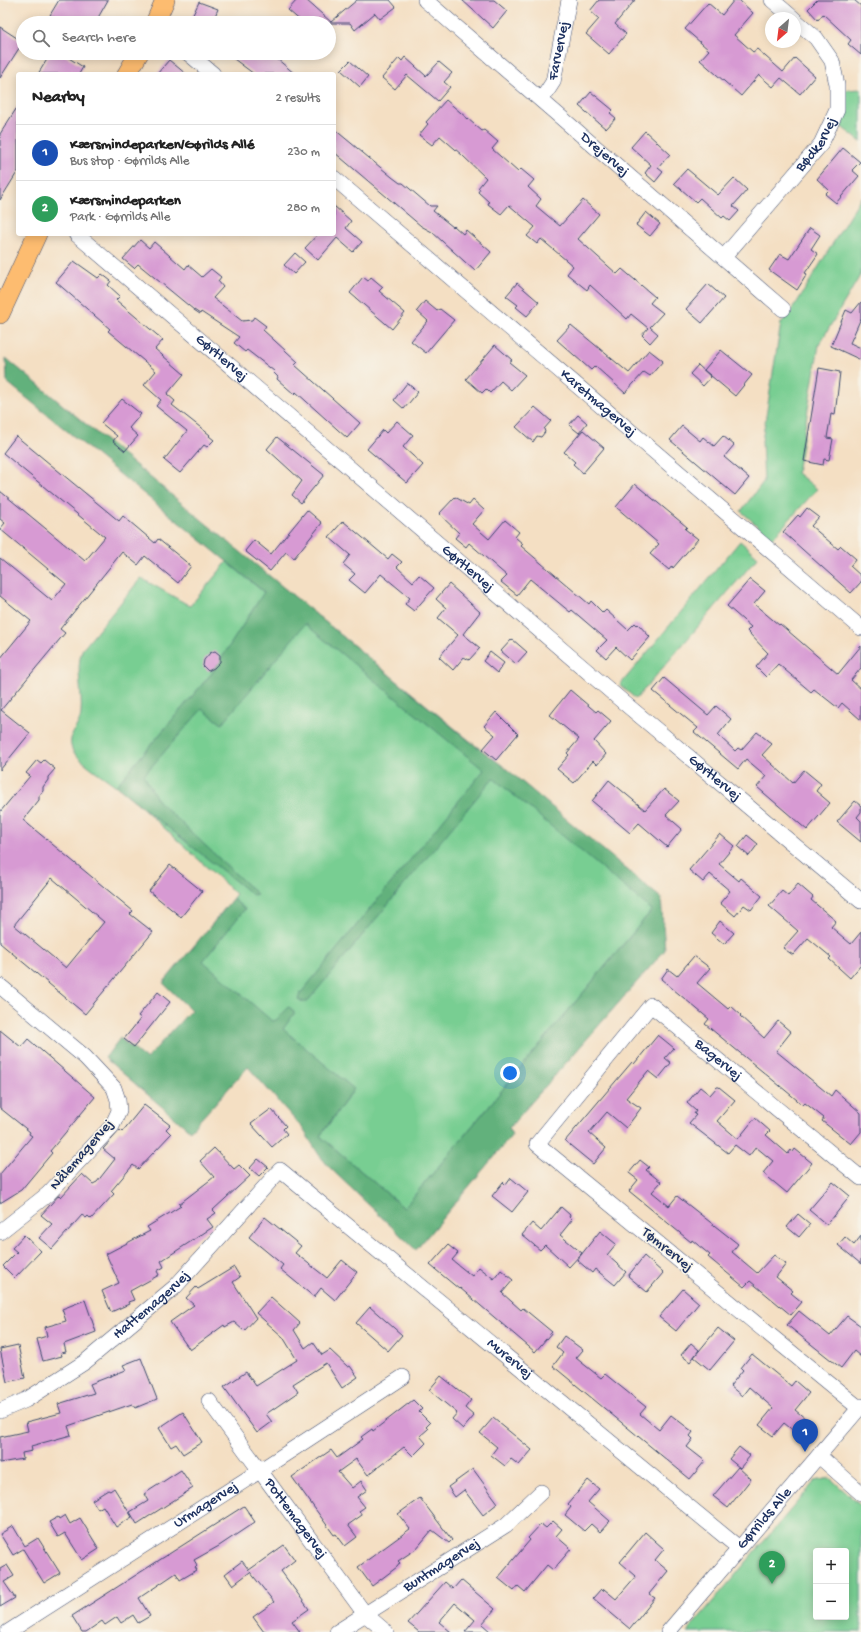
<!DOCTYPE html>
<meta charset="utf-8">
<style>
body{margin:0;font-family:"Gochi Hand",sans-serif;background:#f6f6f6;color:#222}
.controls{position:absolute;right:12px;bottom:12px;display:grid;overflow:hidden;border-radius:4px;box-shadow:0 2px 10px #0003}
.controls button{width:36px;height:36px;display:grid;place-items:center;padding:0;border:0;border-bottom:1px solid #e0e0e0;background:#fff;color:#222;font:20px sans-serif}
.compass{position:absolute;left:765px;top:12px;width:36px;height:36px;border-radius:50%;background:#fff;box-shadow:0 2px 10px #0003;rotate:208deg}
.you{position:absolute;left:510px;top:1073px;width:14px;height:14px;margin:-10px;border:3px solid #fff;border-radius:50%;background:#1a73e8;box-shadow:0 0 0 6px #1a73e833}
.badge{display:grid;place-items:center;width:26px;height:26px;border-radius:50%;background:#2563eb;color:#fff;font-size:13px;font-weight:700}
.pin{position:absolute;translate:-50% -33px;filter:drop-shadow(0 1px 2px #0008)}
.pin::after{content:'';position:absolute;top:21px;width:14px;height:12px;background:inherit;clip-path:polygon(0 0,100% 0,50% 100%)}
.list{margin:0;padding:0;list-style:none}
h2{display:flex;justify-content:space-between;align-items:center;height:52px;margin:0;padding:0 16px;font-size:17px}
h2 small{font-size:13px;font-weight:400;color:#767676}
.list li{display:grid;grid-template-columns:26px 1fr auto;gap:12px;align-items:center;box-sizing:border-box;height:56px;padding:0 16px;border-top:1px solid #e0e0e0}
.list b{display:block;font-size:15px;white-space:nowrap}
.list p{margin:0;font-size:13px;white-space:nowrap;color:#767676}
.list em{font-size:13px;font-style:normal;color:#767676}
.icon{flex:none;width:22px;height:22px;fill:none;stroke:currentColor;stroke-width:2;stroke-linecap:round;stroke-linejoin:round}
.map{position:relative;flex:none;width:861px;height:1632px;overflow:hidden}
.search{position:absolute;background:#fff;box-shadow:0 2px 10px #0003;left:16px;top:16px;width:320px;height:44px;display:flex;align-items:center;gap:10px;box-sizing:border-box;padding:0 14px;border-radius:22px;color:#767676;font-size:15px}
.panel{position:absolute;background:#fff;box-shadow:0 2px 10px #0003;left:16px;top:72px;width:320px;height:164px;border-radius:4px}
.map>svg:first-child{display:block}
.green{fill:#78ce92;stroke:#4a7e78;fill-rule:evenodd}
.forest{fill:#62b17c;stroke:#3e706d}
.building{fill:#d79ad3;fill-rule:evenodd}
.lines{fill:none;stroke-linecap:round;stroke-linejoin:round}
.minor-casing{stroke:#3c496d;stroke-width:16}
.major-casing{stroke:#3c496d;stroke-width:20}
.minor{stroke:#fff;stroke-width:15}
.major{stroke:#fdbc70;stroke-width:19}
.labels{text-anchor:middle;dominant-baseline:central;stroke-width:3;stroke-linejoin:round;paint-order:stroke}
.street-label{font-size:15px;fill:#1b2f5e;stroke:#f7f3e8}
</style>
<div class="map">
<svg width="861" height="1632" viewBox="0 0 861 1632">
<rect width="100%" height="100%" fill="#f7f3e8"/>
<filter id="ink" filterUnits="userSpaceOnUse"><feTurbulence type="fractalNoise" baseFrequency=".025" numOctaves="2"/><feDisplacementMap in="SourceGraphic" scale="8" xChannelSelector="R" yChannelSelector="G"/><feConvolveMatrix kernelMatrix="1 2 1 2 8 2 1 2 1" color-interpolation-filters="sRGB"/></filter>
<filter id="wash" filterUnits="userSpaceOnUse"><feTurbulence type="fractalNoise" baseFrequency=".012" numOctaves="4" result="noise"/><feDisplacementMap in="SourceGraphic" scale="16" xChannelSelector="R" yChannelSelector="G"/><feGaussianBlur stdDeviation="0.9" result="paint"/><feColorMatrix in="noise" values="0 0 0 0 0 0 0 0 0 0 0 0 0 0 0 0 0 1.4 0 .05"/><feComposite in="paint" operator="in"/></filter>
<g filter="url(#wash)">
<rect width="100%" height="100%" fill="#f4dfc3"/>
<!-- green -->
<g class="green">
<polygon points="861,89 861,142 839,125 843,107 844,90"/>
<polygon points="861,197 861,274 819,345 797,473 817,489 772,539 741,511 764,481 762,441 781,323 796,304"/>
<polygon points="740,541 758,557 636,699 620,685"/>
<path d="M 227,562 L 266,594 L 212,673 L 116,786 C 106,778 79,761 73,751 C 65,737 80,726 81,714 C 83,692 75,670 82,650 L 141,578 L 190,606 Z"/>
<polygon points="285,589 643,883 652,910 404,1208 320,1136 352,1092 188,955 236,894 123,790"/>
<path d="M 830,1478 L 861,1506 L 861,1632 L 687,1632 L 815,1481 ZM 816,1551 L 846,1551 L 846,1617 L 816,1617 Z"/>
</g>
<!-- forest -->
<polygon class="forest" points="6,358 468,740 503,766 661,898 665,950 509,1128 512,1135 416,1250 330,1168 319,1155 303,1129 248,1067 190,1131 105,1058 120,1038 146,1059 191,1010 163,983 233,899 245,909 203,961 272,1021 276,1020 289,1007 294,1011 294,1014 283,1029 354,1089 320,1136 404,1208 652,910 493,778 307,1002 301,1001 298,999 300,994 484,770 305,624 222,724 202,709 144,775 158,801 257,894 253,895 116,786 212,673 264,592 7,382"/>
<g id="blocks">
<!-- building -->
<g class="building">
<polygon points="59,0 108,0 95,23 64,23 50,15"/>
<polygon points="297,0 306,0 331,22 357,0 390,0 396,7 380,19 375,13 355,30 350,23 303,23 288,10"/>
<polygon points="462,0 494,0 507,11 493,28"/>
<polygon points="599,0 635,0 615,24 626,34 609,54 586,34 599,19 590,11"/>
<polygon points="734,0 739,0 753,13 734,35 753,52 757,49 783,72 795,58 815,76 800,94 781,78 773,87 759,75 741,96 700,60 709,50 685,29 708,3 722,15"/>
<polygon points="817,0 854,0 861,6 861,55 848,44 851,40 823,14 818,20 808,9"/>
<polygon points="199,2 218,9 213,21 218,23 189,23"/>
<polygon points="0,27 23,42 0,78"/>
<polygon points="51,53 61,53 83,67 79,74 38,74"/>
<polygon points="226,53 270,53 295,74 254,74"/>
<polygon points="405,57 426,76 439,62 452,73 444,82 450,87 438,101 407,75 395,89 382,78 399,58 402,61"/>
<polygon points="169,60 186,74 157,74"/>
<polygon points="350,61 368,77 360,87 341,70"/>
<polygon points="591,92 613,110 610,113 616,118 606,129 579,106"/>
<polygon points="446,100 482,131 484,130 498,142 492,149 518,172 521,169 534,180 528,187 541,199 536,206 560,226 583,200 599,214 578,239 617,274 622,269 655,297 650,303 663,313 650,327 658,334 650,343 642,335 648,328 631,314 627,319 590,285 587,290 567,274 573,266 541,239 537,244 527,236 535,227 509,205 501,214 488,204 489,202 478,192 480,189 478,188 486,178 462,155 440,136 432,145 419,135 428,124 426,122"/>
<polygon points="18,106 18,171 0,200 0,134"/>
<polygon points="334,129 392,177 400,183 403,183 430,206 437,206 433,211 453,227 454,226 463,234 466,230 491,252 475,271 432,232 421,226 334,152"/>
<polygon points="645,131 670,154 658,168 663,172 655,182 645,173 651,165 631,147"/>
<polygon points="843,148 860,162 852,170 859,176 836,203 825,194 829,190 817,179"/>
<polygon points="687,169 718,195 734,178 747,190 733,206 739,211 730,221 724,216 722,218 700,198 696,202 674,183"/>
<polygon points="334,206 351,221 346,228 362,242 353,252 337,238 318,260 305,248 318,234 334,234"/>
<polygon points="646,212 660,224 650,236 636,225"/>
<polygon points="810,228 820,235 811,249 818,254 805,273 807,274 797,290 769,270 780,254 789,259"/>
<polygon points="140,240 149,248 154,242 185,269 188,265 202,277 211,269 221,277 218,281 223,287 213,298 242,321 252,320 254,317 266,326 263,330 298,362 295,365 360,423 347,438 296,392 294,394 277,379 278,377 273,372 274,371 247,350 245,352 234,343 239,337 201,312 200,314 194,310 138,264 134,268 123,259"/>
<polygon points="295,253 305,262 294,274 284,265"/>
<polygon points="74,261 98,278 102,274 111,281 108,285 120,296 116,300 163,340 155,349 184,374 167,394 175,401 172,405 210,435 209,436 214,440 207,447 204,445 180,473 164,460 187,431 156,406 161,400 144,385 156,371 108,331 110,329 56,282"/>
<polygon points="363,277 368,281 371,277 383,287 379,291 405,313 392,329 350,293"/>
<polygon points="517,283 539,302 527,316 516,307 518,305 506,296"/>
<polygon points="708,284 724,298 702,323 686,309"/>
<polygon points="425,301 437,311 440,309 454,320 426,353 411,341 428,321 417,311"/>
<polygon points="861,302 861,318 850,343 861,348 861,360 831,346 846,310 852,313"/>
<polygon points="571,325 629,373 649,350 663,361 650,376 644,372 625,393 595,366 591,370 557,340"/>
<polygon points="495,345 512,360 509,362 525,375 511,390 501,381 490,393 486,389 482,393 466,379"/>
<polygon points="721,350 752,375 735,396 704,370"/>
<polygon points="698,365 711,377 703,386 690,374"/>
<polygon points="819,368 840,372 835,415 831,414 827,438 833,439 829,460 824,459 823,465 804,461"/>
<polygon points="407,383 418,392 404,409 394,400"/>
<polygon points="122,399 141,414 129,428 138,436 125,451 113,441 117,436 101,423"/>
<polygon points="535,407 551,421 544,429 545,432 541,437 537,436 533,442 516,427"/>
<polygon points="578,415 587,423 579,433 569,425"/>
<polygon points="397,421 413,435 403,447 423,465 407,483 367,449 383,430 386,433"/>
<polygon points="682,426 700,441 703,437 714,446 723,436 734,445 724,457 749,478 735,495 670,440"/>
<polygon points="583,430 604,448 583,473 573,464 575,462 564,452"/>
<polygon points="16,436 119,521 123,516 155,543 158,539 191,566 178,583 145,556 138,565 122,552 60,629 65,633 1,710 30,733 0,770 0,659 31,621 0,596 0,558 52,601 66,584 0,529 5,523 0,519 0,491 85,561 105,537 3,453"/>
<polygon points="277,437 324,475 301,503 292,495 302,481 267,449"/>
<polygon points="635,484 687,527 685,529 698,539 673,568 672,566 669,570 650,554 659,544 616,507"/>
<polygon points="455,497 469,505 473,500 484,510 472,524 489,539 505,520 519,532 515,537 523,544 521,546 589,604 591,601 603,613 606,610 628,630 635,623 637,625 638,624 650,637 630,660 616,647 606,658 597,650 607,640 572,610 570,612 530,579 517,595 501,582 507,576 469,543 466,547 455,538 459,533 439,514"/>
<polygon points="807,508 819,517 811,526 838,549 841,546 856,559 850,566 861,576 861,582 851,593 783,532 798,515 800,517"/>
<polygon points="307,510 322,523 294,558 286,552 270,571 245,551 254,540 271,554"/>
<polygon points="343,521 388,559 392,554 402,562 397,567 413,582 419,575 434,588 414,611 405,604 410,598 381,574 365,593 349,580 355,574 343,564 350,555 329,537"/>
<polygon points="750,579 765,591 754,604 779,625 780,624 838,674 861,646 861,668 851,680 861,689 861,720 842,703 838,708 814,689 811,692 778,664 766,677 756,667 768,653 747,631 751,627 727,606"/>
<polygon points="449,584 480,612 463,634 480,648 469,660 464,657 453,670 439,657 458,635 438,618 446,608 436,599"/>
<polygon points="512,639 527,652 516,664 501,651"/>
<polygon points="215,651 220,655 220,662 214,668 208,671 203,666 204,660 210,653"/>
<polygon points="490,652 504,663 497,673 483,661"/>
<polygon points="664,678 708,715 716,706 731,719 718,735 735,751 738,748 741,750 757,732 772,744 762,755 793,783 804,770 821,784 816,791 830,803 807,830 757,787 766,776 746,759 738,769 694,732 698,728 653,691"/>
<polygon points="570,690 596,712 598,710 611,721 594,741 606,754 597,765 593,761 574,783 557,769 569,755 567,753 579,739 550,715"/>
<polygon points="496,712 518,734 496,760 483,749 495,735 484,726"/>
<path d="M 37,760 L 41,763 L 44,760 L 55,769 L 48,777 L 48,780 L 43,787 L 43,791 L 39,796 L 39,800 L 23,820 L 133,911 L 130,914 L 153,932 L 85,1014 L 0,943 L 0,812 L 30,776 L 26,773 ZM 52,878 L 104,922 L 66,968 L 14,925 Z"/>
<polygon points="609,780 645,810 664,789 679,801 666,815 682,829 667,847 639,823 630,833 592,801"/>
<polygon points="855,801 861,806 861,812 857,817 861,821 861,842 837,822"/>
<polygon points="720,834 734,846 719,864 739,881 741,878 762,896 751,910 744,905 735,916 720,903 730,891 710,874 703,882 689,870"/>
<polygon points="747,835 758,844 749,856 738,847"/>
<polygon points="170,865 202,891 181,917 149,891"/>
<polygon points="798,884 813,897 811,900 836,921 831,927 851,944 861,932 861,965 850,978 829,959 831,957 808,938 793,955 783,948 798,931 769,906 782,891 788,896"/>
<polygon points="720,921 734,933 724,944 711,933"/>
<polygon points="694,956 710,968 697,983 728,1009 731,1006 741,1015 740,1016 764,1038 778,1021 791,1032 776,1051 831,1096 835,1090 861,1113 861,1132 851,1144 822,1121 824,1118 805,1103 803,1105 705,1024 709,1019 661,979 668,969 677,976"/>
<polygon points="158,992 170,1002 134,1047 124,1039 141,1018 138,1016"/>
<polygon points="0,1030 21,1047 28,1039 95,1097 50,1151 52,1153 21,1190 0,1203 0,1174 32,1136 29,1134 30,1132 0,1108"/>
<polygon points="658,1035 674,1048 665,1058 671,1063 658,1079 648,1071 626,1098 641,1108 626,1128 607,1112 589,1133 606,1148 593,1164 565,1141 632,1062 634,1064"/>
<polygon points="700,1087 710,1095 717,1087 719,1087 735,1100 717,1121 738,1139 755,1118 770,1131 766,1135 788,1154 791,1150 793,1152 795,1149 812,1163 787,1193 763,1173 773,1161 756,1147 749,1156 735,1145 728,1153 689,1123 696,1115 694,1114 696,1111 687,1103"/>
<polygon points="144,1105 170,1125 166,1129 171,1134 138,1169 133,1165 111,1191 114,1194 91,1219 88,1216 86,1218 82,1215 52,1249 39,1238 52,1224 41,1215 59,1195 61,1197 82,1174 93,1184 97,1182 115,1159 103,1149 120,1130 122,1132"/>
<polygon points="271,1109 286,1126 283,1129 287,1134 272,1147 251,1124"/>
<polygon points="214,1148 234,1169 239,1165 250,1176 213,1210 216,1213 207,1219 213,1227 161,1261 164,1267 157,1271 159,1275 130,1291 134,1300 128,1302 129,1304 111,1312 102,1291 119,1283 106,1254 150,1231 147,1227 181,1206 179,1204 214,1177 200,1161"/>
<polygon points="258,1159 268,1167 259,1176 250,1168"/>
<polygon points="640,1160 649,1167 646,1170 661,1182 652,1192 669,1206 677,1196 738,1244 732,1252 757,1273 774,1255 786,1264 776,1277 793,1291 791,1293 802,1302 791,1315 750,1281 744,1287 708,1257 710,1255 692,1240 691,1242 629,1191 638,1180 629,1173"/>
<polygon points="511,1178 528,1192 512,1212 492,1196 503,1182 506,1185"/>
<polygon points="833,1182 850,1196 827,1225 809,1210"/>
<polygon points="561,1207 570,1215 569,1217 572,1220 560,1235 582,1253 569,1267 545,1245 540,1250 522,1235 532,1223 541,1231"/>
<polygon points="798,1214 810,1224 799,1237 787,1227"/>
<polygon points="265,1217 301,1246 295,1253 327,1278 342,1260 357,1272 335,1300 321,1288 314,1297 280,1269 283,1265 249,1237"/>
<polygon points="600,1231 616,1244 607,1255 626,1272 615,1285 595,1269 592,1273 577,1260"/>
<polygon points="24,1235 41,1251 15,1278 3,1266 17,1252 12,1248"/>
<polygon points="861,1236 861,1264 838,1245 845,1237 854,1245"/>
<polygon points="448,1245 458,1253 452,1260 472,1276 479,1267 494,1279 501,1270 513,1280 502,1293 521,1310 523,1308 552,1332 535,1352 460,1288 459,1289 430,1265"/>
<polygon points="644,1256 663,1273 647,1292 628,1276"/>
<polygon points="234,1267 240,1277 233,1282 256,1318 244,1331 234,1322 225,1327 224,1325 190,1350 170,1322 194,1305 186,1298 196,1287 198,1289"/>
<polygon points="683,1289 699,1303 676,1331 659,1317"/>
<polygon points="271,1297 300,1323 294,1330 305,1348 313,1342 322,1355 330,1350 348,1367 350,1366 358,1377 342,1388 326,1363 293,1384 298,1392 266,1414 272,1422 257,1433 224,1387 246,1372 256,1386 297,1360 283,1337 256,1313"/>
<polygon points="85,1300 96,1332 64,1344 66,1352 61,1353 62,1356 43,1361 37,1339 47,1336 45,1327 66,1321 62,1309"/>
<polygon points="370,1307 402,1335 388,1351 356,1323"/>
<polygon points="799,1311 830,1336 847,1316 861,1326 861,1357 854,1351 841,1368 787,1325"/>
<polygon points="718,1328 734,1341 710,1370 694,1357"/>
<polygon points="564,1336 583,1350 576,1358 601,1378 605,1374 646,1407 640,1414 659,1430 671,1415 693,1432 690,1436 693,1439 687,1447 705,1461 690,1479 553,1366 563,1353 556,1347"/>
<polygon points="691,1343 699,1350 690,1362 681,1355"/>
<polygon points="18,1345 25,1378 7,1382 0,1349"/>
<polygon points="752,1354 791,1386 795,1381 809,1393 795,1410 811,1423 800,1436 784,1423 773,1436 759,1425 773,1408 749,1387 742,1396 730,1386 743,1370 741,1368"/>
<polygon points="141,1358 157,1399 135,1408 132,1404 68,1426 71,1435 31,1446 32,1451 22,1453 23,1459 0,1463 0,1437 28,1431 26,1422 61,1413 58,1404 94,1393 90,1384 126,1370 123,1365"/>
<polygon points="441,1376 471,1400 465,1408 474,1416 463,1429 452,1419 457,1413 429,1390"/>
<polygon points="413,1400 422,1409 419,1412 430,1423 426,1427 428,1429 420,1436 426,1443 413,1456 404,1447 368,1475 356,1459 338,1472 352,1488 361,1481 367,1490 357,1497 365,1507 359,1511 362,1515 348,1525 357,1537 345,1546 336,1534 334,1535 292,1477 331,1450 337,1458 363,1439 361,1437 372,1429 373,1431"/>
<polygon points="183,1412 202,1442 183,1454 176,1444 171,1447 159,1428"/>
<polygon points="493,1418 532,1450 519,1465 511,1459 505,1466 491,1455 497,1447 480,1433"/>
<polygon points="739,1447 750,1456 740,1468 729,1459"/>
<polygon points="738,1467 751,1479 728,1508 713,1496"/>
<polygon points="473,1469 498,1503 483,1515 464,1490 455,1497 448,1487"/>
<polygon points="181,1470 193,1488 137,1524 130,1512 148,1501 144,1494"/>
<polygon points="588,1480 599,1489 588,1502 610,1521 600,1532 591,1524 584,1531 565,1515 571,1507 568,1504"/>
<polygon points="114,1488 132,1517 116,1527 103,1506 98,1509 92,1500 108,1490 110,1491"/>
<polygon points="420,1498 452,1540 449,1543 432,1530 416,1549 398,1561 400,1563 397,1567 372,1586 358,1567 410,1529 398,1514"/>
<polygon points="244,1506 255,1522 219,1546 194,1560 197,1565 195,1567 197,1570 180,1580 176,1573 139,1598 150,1616 138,1623 133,1615 121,1623 117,1617 105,1625 102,1621 86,1632 82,1632 72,1616"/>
<polygon points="65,1515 70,1524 80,1518 99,1549 82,1560 65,1533 58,1537 49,1522 58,1517 59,1519"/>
<polygon points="553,1521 562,1529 556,1536 571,1549 553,1570 547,1565 525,1592 518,1586 514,1591 498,1578 530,1540 528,1538 541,1524 546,1528"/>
<polygon points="13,1526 25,1546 38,1538 60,1573 44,1583 23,1549 13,1555 0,1534"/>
<polygon points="645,1532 664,1549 655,1560 668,1571 649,1594 655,1598 630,1629 593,1598 601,1589 603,1591 604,1589 616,1599 636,1576 620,1562"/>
<polygon points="284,1545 295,1560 281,1571 309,1609 292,1621 300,1632 264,1632 253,1617 274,1602 250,1572 233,1585 225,1574 242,1561 249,1570"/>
<polygon points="7,1565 14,1576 4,1582 15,1598 0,1607 0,1569"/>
<polygon points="461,1580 495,1609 482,1624 491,1632 465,1632 475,1620 455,1603 439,1622 451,1632 419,1632 408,1623 445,1582 453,1589"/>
</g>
</g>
</g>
<g filter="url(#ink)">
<use href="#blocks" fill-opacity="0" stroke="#3c496d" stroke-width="1"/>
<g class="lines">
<!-- minor casing -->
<g class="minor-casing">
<g id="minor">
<path id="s1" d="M 425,0 L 783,309"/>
<polyline points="772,0 793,18"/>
<polyline points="188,53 213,74"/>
<path id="s2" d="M 542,99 L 553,82 L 569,0"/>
<path id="s3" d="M 334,178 L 861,628"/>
<path id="s4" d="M 76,234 L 622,701 L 861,901"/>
<path id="s5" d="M 724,257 L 821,144 L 837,110 L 837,85 L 832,61 L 816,38 L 795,20"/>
<polyline points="0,986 85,1057 114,1088 118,1100 119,1111 112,1126 48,1194 0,1232"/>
<path id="s6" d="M 209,1401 L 365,1614 L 386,1632"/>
<path id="s7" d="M 859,1408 L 537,1144 L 651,1005 L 861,1178"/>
<path id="s8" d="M 0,1411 L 26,1400 L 85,1362 L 175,1287 L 280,1170 L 739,1548"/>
<polyline points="819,1456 861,1493"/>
<path id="s9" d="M 8,1632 L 261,1470 L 403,1377"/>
<path id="s10" d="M 337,1632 L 506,1525 L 541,1492"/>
<path id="s11" d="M 668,1632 L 861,1406"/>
</g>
</g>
<!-- major casing -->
<g class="major-casing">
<g id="major">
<polyline points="155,23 165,0"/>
<polyline points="127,74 139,53"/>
<polyline points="0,314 37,234"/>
</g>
</g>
<!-- minor -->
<use href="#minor" class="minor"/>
<!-- major -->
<use href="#major" class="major"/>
</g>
</g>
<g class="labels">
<!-- street labels -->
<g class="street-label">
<text stroke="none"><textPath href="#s2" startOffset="52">Farvervej</textPath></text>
<text stroke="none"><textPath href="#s5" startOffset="146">Bødkervej</textPath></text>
<text stroke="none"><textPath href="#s1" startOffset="237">Drejervej</textPath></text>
<text stroke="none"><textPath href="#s4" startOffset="191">Gørtlervej</textPath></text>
<text stroke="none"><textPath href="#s3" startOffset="347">Karetmagervej</textPath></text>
<text stroke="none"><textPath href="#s4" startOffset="515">Gørtlervej</textPath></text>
<text stroke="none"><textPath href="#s4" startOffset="839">Gørtlervej</textPath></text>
<text stroke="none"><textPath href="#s7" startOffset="683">Bagervej</textPath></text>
<text transform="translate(82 1155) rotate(-49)">Nålemagervej</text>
<text transform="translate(667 1250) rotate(39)">Tømrervej</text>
<text stroke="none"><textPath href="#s8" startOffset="186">Hattemagervej</textPath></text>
<text stroke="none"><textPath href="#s8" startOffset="670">Murervej</textPath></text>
<text stroke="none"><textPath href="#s9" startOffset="235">Urmagervej</textPath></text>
<text stroke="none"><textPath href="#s6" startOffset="146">Pottemagervej</textPath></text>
<text stroke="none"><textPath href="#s11" startOffset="149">Gørrilds Alle</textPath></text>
<text stroke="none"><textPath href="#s10" startOffset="124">Buntmagervej</textPath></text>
</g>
</g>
</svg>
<div class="controls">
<button>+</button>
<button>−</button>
</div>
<svg class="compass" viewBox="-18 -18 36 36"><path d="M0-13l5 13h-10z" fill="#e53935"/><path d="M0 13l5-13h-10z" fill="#767676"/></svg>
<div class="you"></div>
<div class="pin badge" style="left:805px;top:1452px;background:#1a4fb4">1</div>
<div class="pin badge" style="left:772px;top:1584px;background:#2e9e5b">2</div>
<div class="search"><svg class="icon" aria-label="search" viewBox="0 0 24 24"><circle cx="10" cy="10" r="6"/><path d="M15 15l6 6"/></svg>Search here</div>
<section class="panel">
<h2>Nearby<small>2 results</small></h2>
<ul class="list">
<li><span class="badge" style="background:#1a4fb4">1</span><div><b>Kærsmindeparken/Gørilds Allé</b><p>Bus stop · Gørrilds Alle</p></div><em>230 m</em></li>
<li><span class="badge" style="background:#2e9e5b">2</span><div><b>Kærsmindeparken</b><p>Park · Gørrilds Alle</p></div><em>280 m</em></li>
</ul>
</section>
</div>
